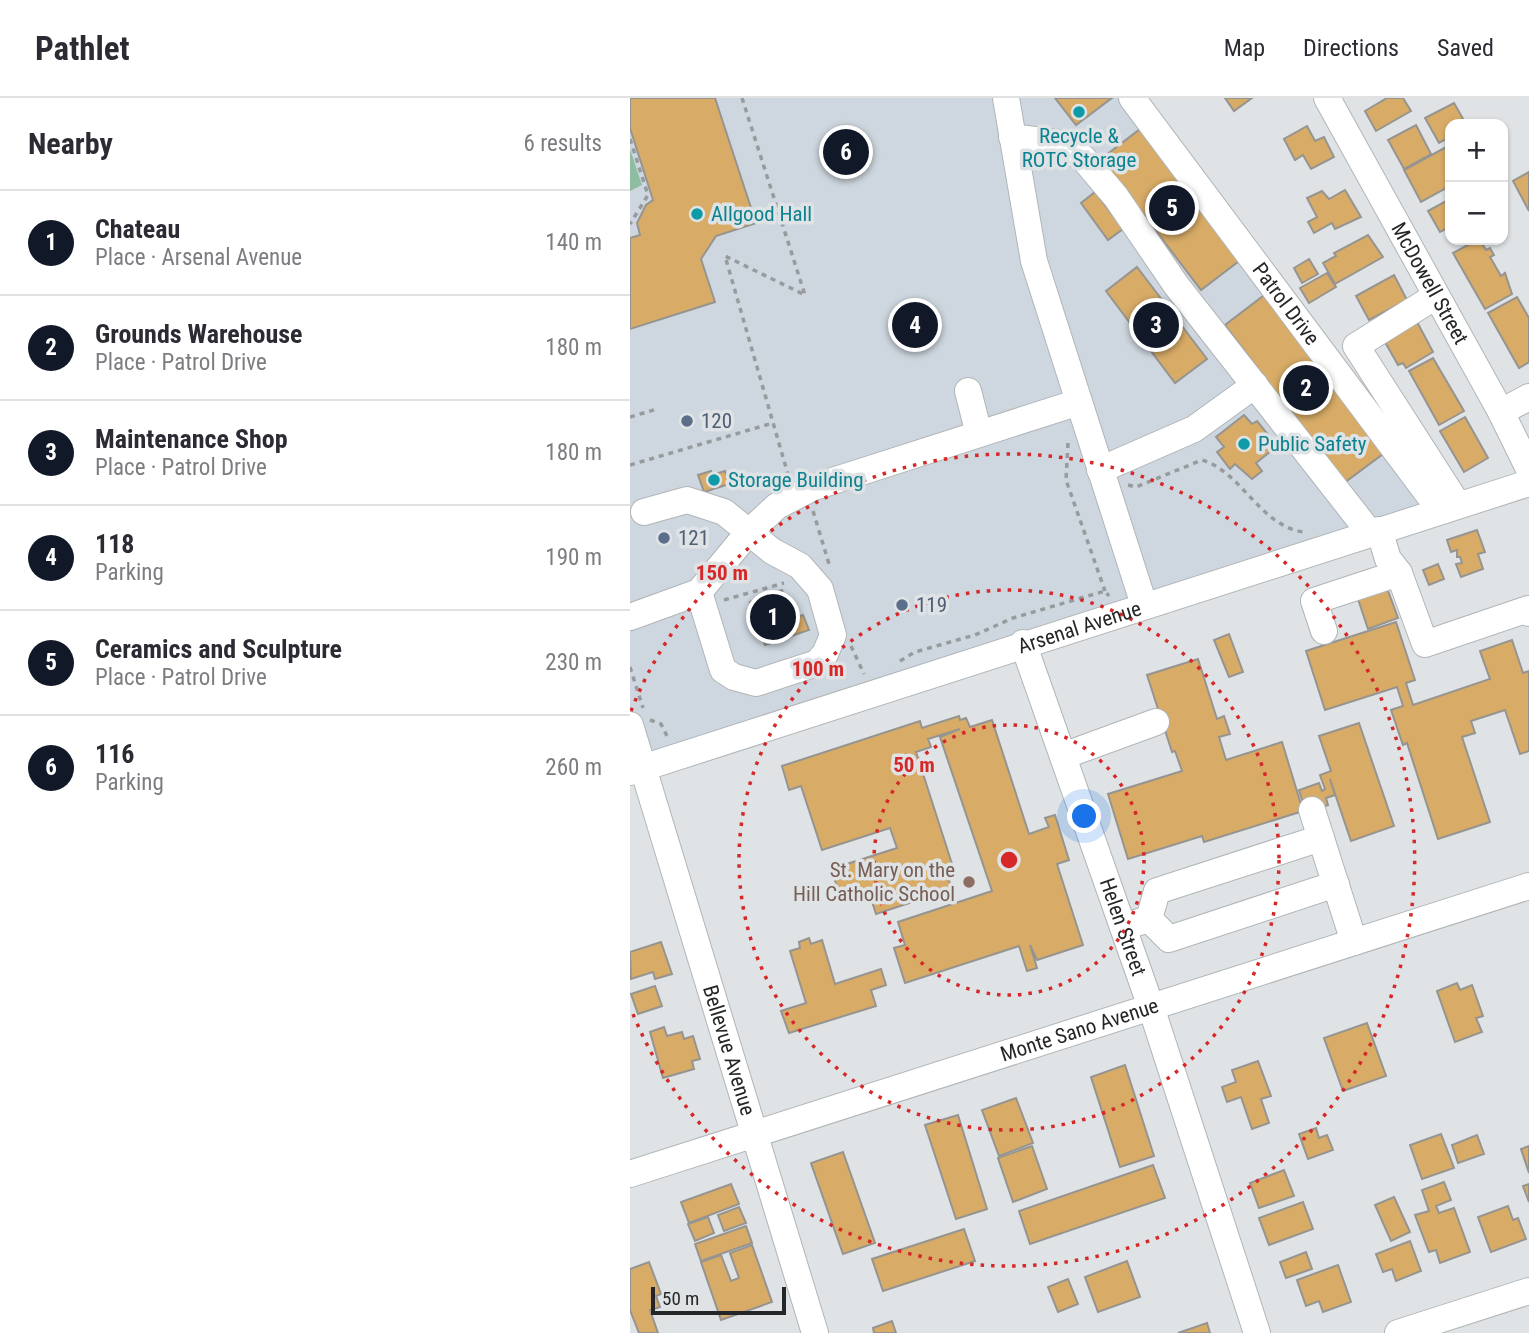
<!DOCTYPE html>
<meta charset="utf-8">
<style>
body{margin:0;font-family:"Roboto Condensed",sans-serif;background:#f7f7f7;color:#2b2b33}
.controls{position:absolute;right:21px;top:21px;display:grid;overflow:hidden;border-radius:14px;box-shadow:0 2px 5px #0004}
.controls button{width:63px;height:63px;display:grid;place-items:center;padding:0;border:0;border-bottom:2px solid #e1e1e2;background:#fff;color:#2b2b33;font:35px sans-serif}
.scale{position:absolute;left:21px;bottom:18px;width:135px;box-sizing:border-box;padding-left:7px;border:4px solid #242627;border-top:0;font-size:19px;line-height:24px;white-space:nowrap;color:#242627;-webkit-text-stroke:5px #dfe3e5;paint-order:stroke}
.you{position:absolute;left:455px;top:719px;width:24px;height:24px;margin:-18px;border:5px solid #fff;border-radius:50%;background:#1a73e8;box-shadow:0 0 0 10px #1a73e833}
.badge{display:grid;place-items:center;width:46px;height:46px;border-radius:50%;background:#111827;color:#fff;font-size:23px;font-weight:700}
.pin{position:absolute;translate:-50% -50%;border:4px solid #fff;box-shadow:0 2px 7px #0006}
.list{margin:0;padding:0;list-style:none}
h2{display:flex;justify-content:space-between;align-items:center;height:91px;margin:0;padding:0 28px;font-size:30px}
h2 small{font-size:23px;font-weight:400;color:#7c7c81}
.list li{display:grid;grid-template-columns:46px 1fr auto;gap:21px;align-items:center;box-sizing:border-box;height:105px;padding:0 28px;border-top:2px solid #e1e1e2}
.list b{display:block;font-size:26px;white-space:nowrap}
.list p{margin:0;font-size:23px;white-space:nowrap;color:#7c7c81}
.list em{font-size:23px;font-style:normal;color:#7c7c81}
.map{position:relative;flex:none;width:899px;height:1235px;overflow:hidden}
header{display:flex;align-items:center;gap:42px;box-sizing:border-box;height:98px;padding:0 35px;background:#fff;border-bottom:2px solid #e1e1e2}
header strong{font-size:33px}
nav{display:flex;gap:38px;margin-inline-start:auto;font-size:24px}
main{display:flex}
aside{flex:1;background:#fff}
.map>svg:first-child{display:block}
.built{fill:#ced7df}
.grass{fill:#8fbda1}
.building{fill:#d8ac67;stroke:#969490;stroke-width:2}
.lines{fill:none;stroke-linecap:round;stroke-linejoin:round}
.minor-casing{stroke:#b1b5b7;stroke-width:28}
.path{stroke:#989b9d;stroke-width:3.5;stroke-dasharray:5 5;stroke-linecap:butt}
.minor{stroke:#fff;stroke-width:26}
.ring{fill:none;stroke:#d62828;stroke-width:3.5;stroke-dasharray:3.5 7}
.culture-dot{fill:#0f9aa8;stroke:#dfe3e5;stroke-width:2.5}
.service-dot{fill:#5c6f8a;stroke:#dfe3e5;stroke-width:2.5}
.education-dot{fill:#8d6e63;stroke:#dfe3e5;stroke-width:2.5}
.labels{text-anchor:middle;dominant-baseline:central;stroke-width:7;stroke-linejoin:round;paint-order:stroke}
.culture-label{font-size:21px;fill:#0d838f;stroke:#dfe3e5;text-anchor:start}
.street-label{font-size:21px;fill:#242627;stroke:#dfe3e5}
.service-label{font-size:21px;fill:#4e5e75;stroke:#dfe3e5;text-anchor:start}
.education-label{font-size:21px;fill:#785e54;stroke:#dfe3e5;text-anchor:end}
.centre{fill:#d62828;stroke:#dfe3e5;stroke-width:3.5}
.ring-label{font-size:21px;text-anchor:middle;font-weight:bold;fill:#d62828;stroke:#dfe3e5;stroke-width:7;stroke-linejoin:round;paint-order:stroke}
</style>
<header>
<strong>Pathlet</strong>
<nav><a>Map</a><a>Directions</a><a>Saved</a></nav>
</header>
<main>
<aside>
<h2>Nearby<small>6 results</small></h2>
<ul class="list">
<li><span class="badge">1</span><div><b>Chateau</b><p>Place · Arsenal Avenue</p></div><em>140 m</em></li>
<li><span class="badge">2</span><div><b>Grounds Warehouse</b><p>Place · Patrol Drive</p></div><em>180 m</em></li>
<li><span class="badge">3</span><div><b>Maintenance Shop</b><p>Place · Patrol Drive</p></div><em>180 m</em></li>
<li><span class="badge">4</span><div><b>118</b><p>Parking</p></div><em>190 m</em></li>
<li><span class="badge">5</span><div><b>Ceramics and Sculpture</b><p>Place · Patrol Drive</p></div><em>230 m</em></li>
<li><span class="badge">6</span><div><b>116</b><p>Parking</p></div><em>260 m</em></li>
</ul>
</aside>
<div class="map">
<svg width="899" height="1235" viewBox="0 0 899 1235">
<rect width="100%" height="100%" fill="#dfe3e5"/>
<!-- built -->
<polygon class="built" points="0,0 494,0 792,408 0,660"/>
<!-- grass -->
<polygon class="grass" points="0,51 12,87 0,93"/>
<!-- building -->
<g class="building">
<polygon points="0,0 85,0 126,125 86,138 71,161 85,204 0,231 0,140 10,137 7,125 16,107 23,102 0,30"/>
<polygon points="425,0 482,0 446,27"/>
<polygon points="595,0 622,0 604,13"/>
<polygon points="757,0 773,0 781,13 746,33 735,13"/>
<polygon points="824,5 836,26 820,26 820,39 809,45 795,20"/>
<polygon points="786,27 801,56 774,71 758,42"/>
<polygon points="514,28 613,160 571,192 471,61"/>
<polygon points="677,28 685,43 694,39 704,59 681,71 673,57 665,62 654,41"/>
<polygon points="820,47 820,88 791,104 774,72"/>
<polygon points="899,74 899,113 883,83"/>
<polygon points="715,92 731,119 705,131 702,125 684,135 678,124 687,119 677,100 692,93 699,101"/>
<polygon points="465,94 493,131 478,142 451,105"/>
<polygon points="820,101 820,129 810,134 798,113"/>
<polygon points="738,137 753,159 705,186 693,165 706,158 704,155"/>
<polygon points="847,142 850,142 856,152 860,150 864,157 860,159 871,178 875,175 882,196 855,211 823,155"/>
<polygon points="679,161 688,176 672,185 664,170"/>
<polygon points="507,169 577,261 545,285 476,193"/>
<polygon points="697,175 706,189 679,205 670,190"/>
<polygon points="764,177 777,202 739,222 726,198"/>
<polygon points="637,195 757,353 714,385 595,227"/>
<polygon points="887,199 899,220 899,264 889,270 858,215"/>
<polygon points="787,224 803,254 776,270 773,265 768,267 755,244"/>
<polygon points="803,260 834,313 809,327 779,273"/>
<polygon points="614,317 622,326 627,323 640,339 634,343 641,353 626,365 632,373 622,381 605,366 600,371 587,354 594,349 586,339"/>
<polygon points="835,319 858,360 834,374 810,333"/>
<polygon points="81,373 82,377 95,373 99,386 74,394 68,377"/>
<polygon points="847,432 855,454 848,456 853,471 831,479 826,466 832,465 830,459 827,459 827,452 821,454 817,442"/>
<polygon points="808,466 814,481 799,487 793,472"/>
<polygon points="757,490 768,520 738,531 728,501"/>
<polygon points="152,492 162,521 173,517 179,532 135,547 120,504"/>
<polygon points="766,524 785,582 776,585 783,607 860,581 850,553 882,542 893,575 899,573 899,653 890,656 875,612 841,623 845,635 832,639 860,724 808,741 777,645 773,647 761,612 773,608 767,589 695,612 676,553"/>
<polygon points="599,536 613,574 599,579 584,542"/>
<polygon points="568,561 587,621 594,618 600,636 589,639 596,662 652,644 673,713 574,744 572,738 498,761 478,696 552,673 545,653 542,654 517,577"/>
<polygon points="329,618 330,622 336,620 340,629 362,622 399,736 419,729 415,720 425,717 439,762 427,766 453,847 407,862 400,847 407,870 397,873 389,848 275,885 264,850 275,847 268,824 362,793 310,639 330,631 298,641 301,649 286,654 323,769 315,771 322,791 246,816 238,791 211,800 201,771 267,750 260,730 192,752 171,688 159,692 152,668 290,623 292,630"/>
<polygon points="729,625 764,728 721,743 700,681 705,697 696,700 698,707 676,714 669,692 689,685 692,693 695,691 690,677 701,673 689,638"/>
<polygon points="179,840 181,846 192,842 205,886 251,871 256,887 241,892 246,908 159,935 151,913 176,905 160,853 170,850 169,844"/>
<polygon points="31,844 42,876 25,881 23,874 1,881 0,854"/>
<polygon points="827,885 830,892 842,887 853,918 846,920 852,934 825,944 807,893"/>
<polygon points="25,888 32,908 8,916 1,896"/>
<polygon points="737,925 756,978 713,993 694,940"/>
<polygon points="34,929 37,938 52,934 54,941 63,938 70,961 62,963 64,971 33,980 20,934"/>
<polygon points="628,963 641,998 631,1001 639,1025 622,1031 611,999 597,1004 592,989 606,984 602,972"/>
<polygon points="495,967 524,1058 490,1069 461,979"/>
<polygon points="386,1000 403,1045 369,1058 352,1012"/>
<polygon points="328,1017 357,1111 326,1121 295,1027"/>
<polygon points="686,1030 689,1040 697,1037 703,1052 678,1061 669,1036"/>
<polygon points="811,1036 824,1070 792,1081 780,1047"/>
<polygon points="847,1037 854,1056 828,1065 822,1047"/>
<polygon points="402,1048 417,1091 383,1104 368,1060"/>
<polygon points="899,1048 899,1075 891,1051"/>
<polygon points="213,1054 245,1145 213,1156 181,1065"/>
<polygon points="523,1067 535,1100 400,1146 389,1113"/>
<polygon points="654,1072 664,1098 629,1110 620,1085"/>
<polygon points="814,1084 821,1102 806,1108 809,1115 824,1110 840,1154 810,1165 806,1152 799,1154 785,1117 799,1113 792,1092"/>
<polygon points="101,1086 109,1106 59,1125 51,1104"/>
<polygon points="899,1086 899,1104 893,1088"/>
<polygon points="764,1099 780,1134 761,1143 745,1107"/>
<polygon points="673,1104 683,1131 639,1147 629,1120"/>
<polygon points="878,1108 883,1122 888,1120 896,1141 861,1154 848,1119"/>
<polygon points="109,1109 116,1125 94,1133 88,1117"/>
<polygon points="78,1119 84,1135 65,1143 58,1126"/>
<polygon points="116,1128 122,1145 71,1163 65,1146"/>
<polygon points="334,1131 345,1163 253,1193 242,1161"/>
<polygon points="780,1143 791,1173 766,1183 762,1171 753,1174 746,1156"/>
<polygon points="122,1147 142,1204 91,1222 71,1164 91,1157 101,1183 109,1180 100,1155"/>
<polygon points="676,1154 682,1171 656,1180 650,1164"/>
<polygon points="497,1163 510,1199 468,1214 455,1179"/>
<polygon points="19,1164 31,1196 26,1198 30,1209 20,1212 28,1235 9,1235 0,1212 0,1171"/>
<polygon points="708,1167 721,1204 693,1214 689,1203 676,1208 667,1182"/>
<polygon points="438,1181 448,1206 428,1214 418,1189"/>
<polygon points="262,1223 266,1235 244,1235 243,1230"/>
<polygon points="577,1225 580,1235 548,1235"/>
</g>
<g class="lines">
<!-- minor casing -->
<g class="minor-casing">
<g id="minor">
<polyline points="376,0 404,163 514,507"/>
<path id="s1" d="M 502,0 L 810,412"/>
<path id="s2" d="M 697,0 L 871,314 L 899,371"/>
<polyline points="382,39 428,45 453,60 486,99 546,187 740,435"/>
<polyline points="806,198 726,248 828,407"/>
<polyline points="338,293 349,336"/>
<polyline points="871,314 899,299"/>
<polyline points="470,372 564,331 625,287"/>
<polyline points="14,414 57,402 94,414 142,453 170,468 190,491 203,537 195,556 187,565 126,585 104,579 93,572 69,494 118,435 147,408 184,389 449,304"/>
<polyline points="749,432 758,461 769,475 795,546 898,511 899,515"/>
<polyline points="0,519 69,494"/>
<polyline points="694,533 684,503 769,475"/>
<path id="s3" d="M 393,545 L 521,909 L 627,1235"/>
<path id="s4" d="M 0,627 L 185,1235"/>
<polyline points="433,658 526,624"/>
<path id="s5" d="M 0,674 L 899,385"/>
<polyline points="682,712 724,844"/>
<polyline points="519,821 527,793 691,740"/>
<polyline points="493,829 519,821 539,841 706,786"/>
<path id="s6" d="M 0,1076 L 899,788"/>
<polyline points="768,1235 899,1193"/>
</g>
</g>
<!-- path -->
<g class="path">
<polyline points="112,0 175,197 95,158 159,380"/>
<polyline points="0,41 18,97 0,126"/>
<polyline points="0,319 27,311"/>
<polyline points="438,345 436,382 475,493"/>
<polyline points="0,367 143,325"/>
<path d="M 498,387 L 506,389 L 572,362 C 612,374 629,427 673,434"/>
<polyline points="183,413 199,466"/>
<polyline points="94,502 154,485"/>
<polyline points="221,548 234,576"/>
<polyline points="270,563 285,554 345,537 383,520 475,493 479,498"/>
<polyline points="0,569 13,610"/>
<polyline points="20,622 31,626 38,640"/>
</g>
<!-- minor -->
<use href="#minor" class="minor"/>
</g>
<!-- distance rings -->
<g class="ring">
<circle cx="379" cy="762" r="135"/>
<circle cx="379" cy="762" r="270"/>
<path d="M1 613A406 406 0 1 1 1 911"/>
</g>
<!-- markers -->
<g class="culture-dot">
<circle cx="449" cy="14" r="7"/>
<circle cx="67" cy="116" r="7"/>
<circle cx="614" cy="346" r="7"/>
<circle cx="84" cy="382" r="7"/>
</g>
<g class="service-dot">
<circle cx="57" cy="323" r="7"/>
<circle cx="34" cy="440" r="7"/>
<circle cx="272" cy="507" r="7"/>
</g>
<circle class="education-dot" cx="339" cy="784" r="7"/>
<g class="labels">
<!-- culture labels -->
<g class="culture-label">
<text x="449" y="38" text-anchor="middle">Recycle &amp;<tspan x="449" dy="24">ROTC Storage</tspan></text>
<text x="81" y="116">Allgood Hall</text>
<text x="628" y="346">Public Safety</text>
<text x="98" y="382">Storage Building</text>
</g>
<!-- street labels -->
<g class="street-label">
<text stroke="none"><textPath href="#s2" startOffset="212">McDowell Street</textPath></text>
<text stroke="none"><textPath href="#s1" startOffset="257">Patrol Drive</textPath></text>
<text stroke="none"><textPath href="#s5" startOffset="472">Arsenal Avenue</textPath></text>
<text stroke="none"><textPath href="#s3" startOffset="301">Helen Street</textPath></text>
<text stroke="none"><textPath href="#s6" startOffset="472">Monte Sano Avenue</textPath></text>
<text stroke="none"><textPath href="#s4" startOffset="340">Bellevue Avenue</textPath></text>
</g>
<!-- service labels -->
<g class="service-label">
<text x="71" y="323">120</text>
<text x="48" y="440">121</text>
<text x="286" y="507">119</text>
</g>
<!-- education labels -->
<g class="education-label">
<text x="325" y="772">St. Mary on the<tspan x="325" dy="24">Hill Catholic School</tspan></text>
</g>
</g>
<circle cx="379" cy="762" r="10" class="centre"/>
<g class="ring-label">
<text x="92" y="482">150 m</text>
<text x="188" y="578">100 m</text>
<text x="284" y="674">50 m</text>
</g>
</svg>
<div class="controls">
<button>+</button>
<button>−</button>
</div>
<div class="scale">50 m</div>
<div class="you"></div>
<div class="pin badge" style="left:143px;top:519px">1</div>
<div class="pin badge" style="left:676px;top:290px">2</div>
<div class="pin badge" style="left:526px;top:227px">3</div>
<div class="pin badge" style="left:285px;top:227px">4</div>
<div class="pin badge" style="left:542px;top:110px">5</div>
<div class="pin badge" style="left:216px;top:54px">6</div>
</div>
</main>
